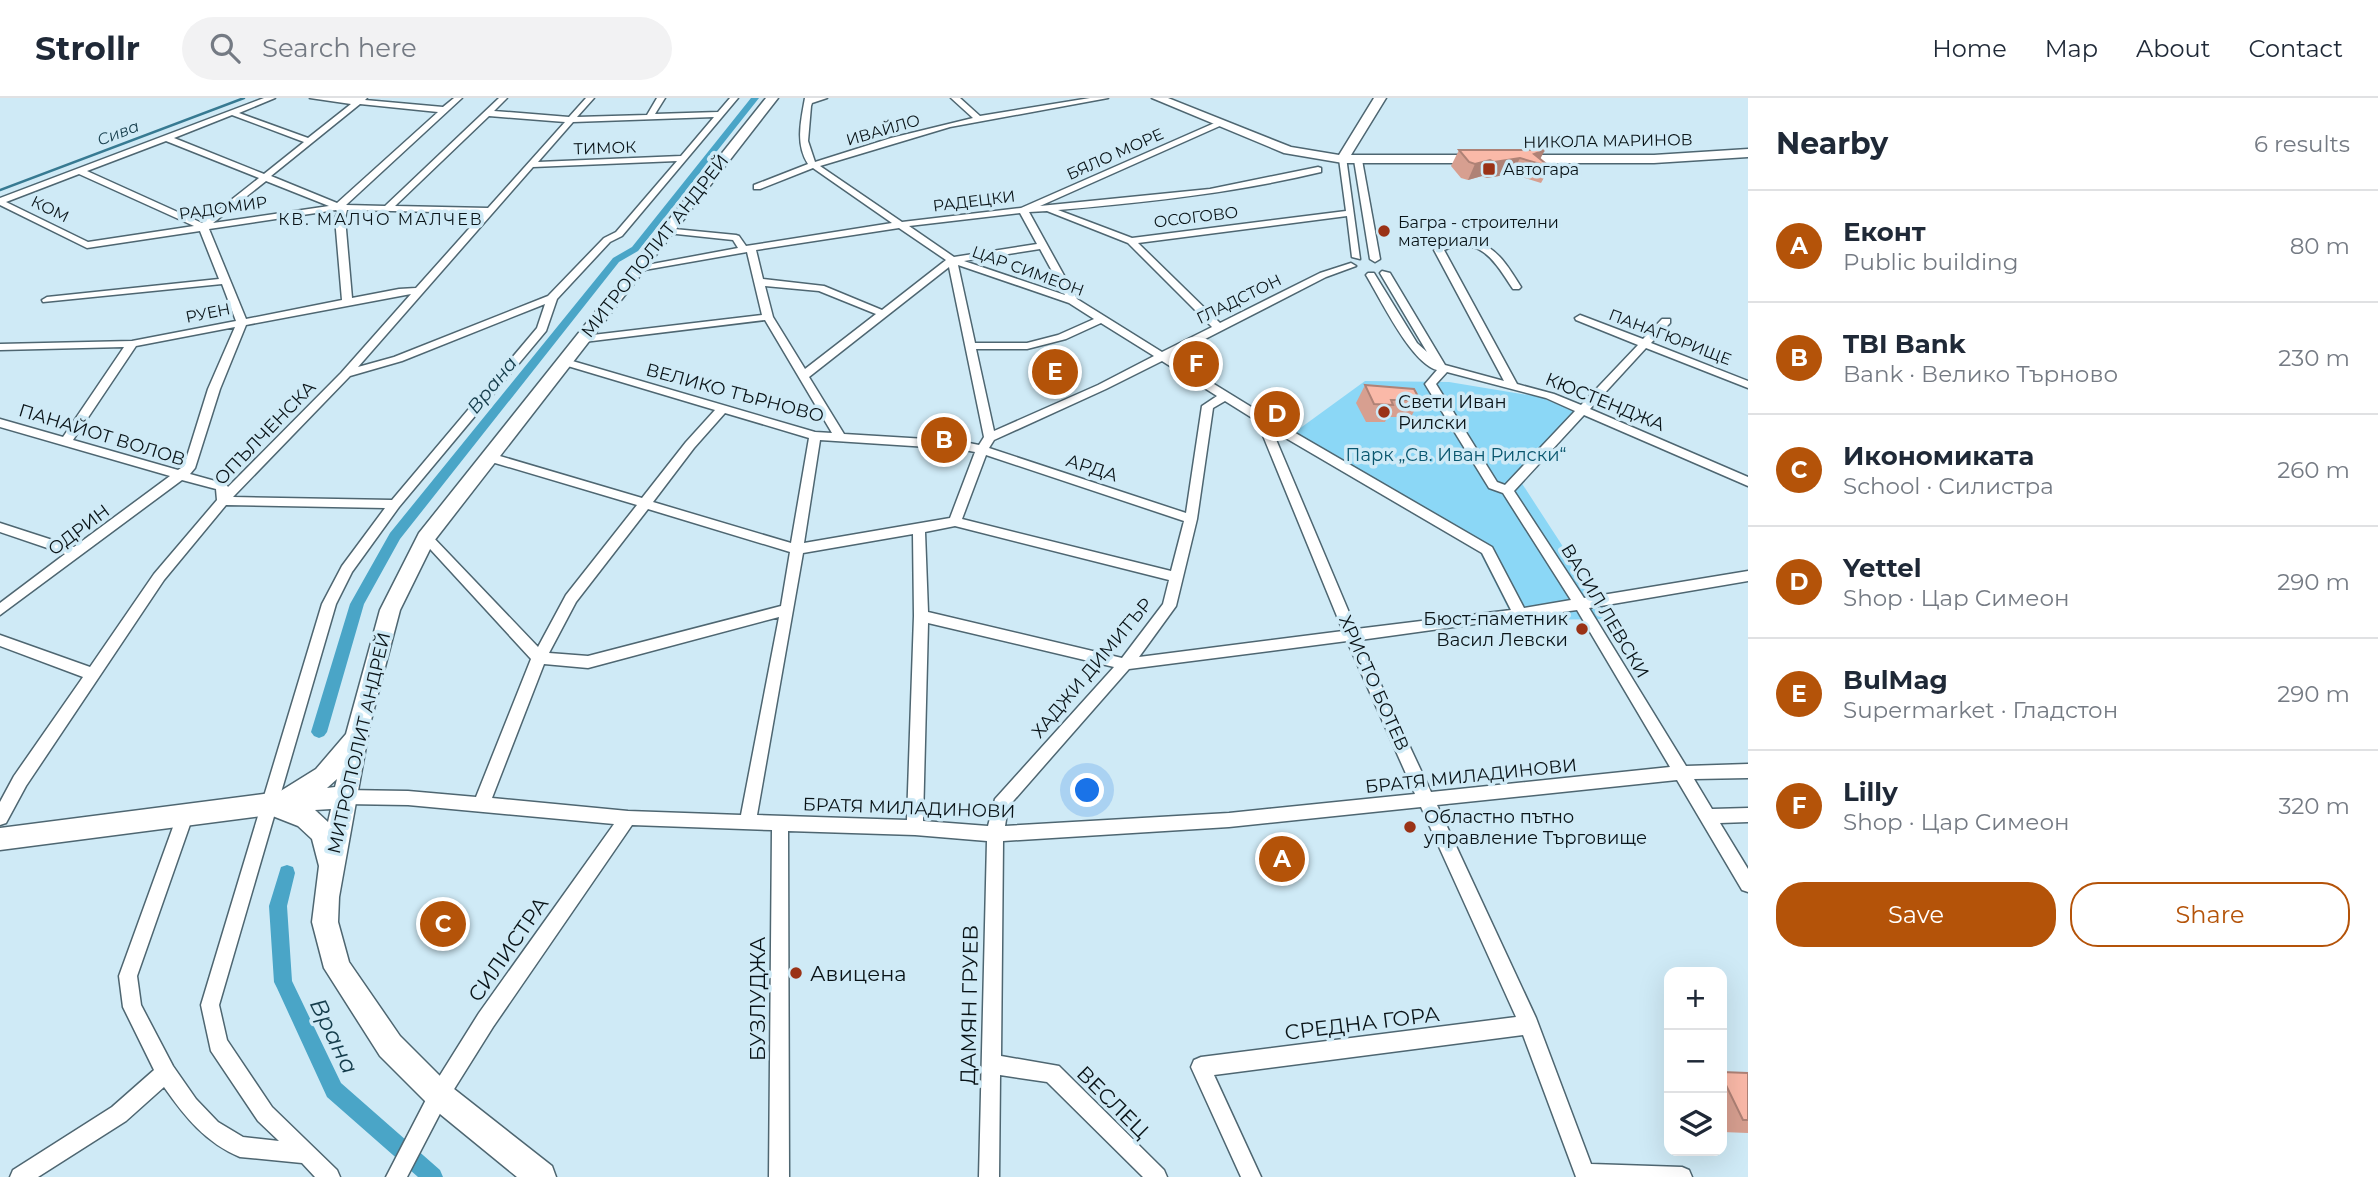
<!DOCTYPE html>
<meta charset="utf-8">
<style>
body{margin:0;font-family:Montserrat,sans-serif;background:#f2f2f3;color:#1f2937}
.controls{position:absolute;right:21px;bottom:21px;display:grid;overflow:hidden;border-radius:14px;box-shadow:0 7px 28px #0002}
.controls button{width:63px;height:63px;display:grid;place-items:center;padding:0;border:0;border-bottom:2px solid #e0e1e3;background:#fff;color:#1f2937;font:35px sans-serif}
.you{position:absolute;left:1088px;top:693px;width:24px;height:24px;margin:-18px;border:5px solid #fff;border-radius:50%;background:#1a73e8;box-shadow:0 0 0 10px #1a73e833}
.badge{display:grid;place-items:center;width:46px;height:46px;border-radius:50%;background:#b45309;color:#fff;font-size:23px;font-weight:700}
.pin{position:absolute;translate:-50% -50%;border:4px solid #fff;box-shadow:0 2px 7px #0006}
.list{margin:0;padding:0;list-style:none}
h2{display:flex;justify-content:space-between;align-items:center;height:91px;margin:0;padding:0 28px;font-size:30px}
h2 small{font-size:23px;font-weight:400;color:#747a83}
.list li{display:grid;grid-template-columns:46px 1fr auto;gap:21px;align-items:center;box-sizing:border-box;height:112px;padding:0 28px;border-top:2px solid #e0e1e3}
.list b{display:block;font-size:26px;white-space:nowrap}
.list p{margin:0;font-size:23px;white-space:nowrap;color:#747a83}
.list em{font-size:23px;font-style:normal;color:#747a83}
.actions{display:flex;gap:14px;padding:21px 28px}
.actions a{flex:1;padding:16px 0;border:2px solid #b45309;border-radius:28px;text-align:center;font-size:24px;color:#b45309}
.actions .main{background:#b45309;color:#fff}
.icon{flex:none;width:38px;height:38px;fill:none;stroke:currentColor;stroke-width:2;stroke-linecap:round;stroke-linejoin:round}
.map{position:relative;flex:none;width:1748px;height:1079px;overflow:hidden}
header{display:flex;align-items:center;gap:42px;box-sizing:border-box;height:98px;padding:0 35px;background:#fff;border-bottom:2px solid #e0e1e3}
header strong{font-size:33px}
nav{display:flex;gap:38px;margin-inline-start:auto;font-size:24px}
.search{width:490px;height:63px;background:#f2f2f3;display:flex;align-items:center;gap:18px;box-sizing:border-box;padding:0 24px;border-radius:38px;color:#747a83;font-size:26px}
main{display:flex}
aside{flex:1;background:#fff}
.map>svg:first-child{display:block}
.green{fill:#8bd7f6}
.lines{fill:none;stroke-linecap:round;stroke-linejoin:round}
.stream{stroke:#377a92;stroke-width:2.5}
.canal{fill:#4aa5c7;fill-rule:evenodd}
.street-casing{stroke:#4e6671;stroke-width:3}
.secondary-casing{stroke:#4e6671;stroke-width:3}
.street{fill:#fff;fill-rule:evenodd}
.secondary{fill:#fff;fill-rule:evenodd}
.wall{fill:#d79f90}
.shaded-wall{fill:#af8276}
.building{fill:#fab9a8;stroke:#af8276;stroke-width:2}
.poi-dot{fill:#9a3216;stroke:#cfeaf6;stroke-width:2.5}
.labels{text-anchor:middle;dominant-baseline:central;stroke-width:7;stroke-linejoin:round;paint-order:stroke}
.far-street-label{font-size:16px;fill:#0a1418;stroke:#cfeaf6}
.far-water-label{font-size:16px;font-style:italic;fill:#143c4b;stroke:#cfeaf6}
.far-poi-label{font-size:16px;fill:#0a1418;stroke:#cfeaf6;text-anchor:start}
.far-neighbourhood-label{font-size:16px;letter-spacing:2px;fill:#0a1418;stroke:#cfeaf6}
.street-label{font-size:18px;fill:#0a1418;stroke:#cfeaf6}
.poi-label{font-size:18px;fill:#0a1418;stroke:#cfeaf6;text-anchor:start}
.park-label{font-size:18px;fill:#09566e;stroke:#cfeaf6}
.water-label{font-size:19px;font-style:italic;fill:#143c4b;stroke:#cfeaf6}
.near-street-label{font-size:21px;fill:#0a1418;stroke:#cfeaf6}
.near-poi-label{font-size:21px;fill:#0a1418;stroke:#cfeaf6;text-anchor:start}
.near-water-label{font-size:23px;font-style:italic;fill:#143c4b;stroke:#cfeaf6}
</style>
<header>
<strong>Strollr</strong>
<div class="search"><svg class="icon" aria-label="search" viewBox="0 0 24 24"><circle cx="10" cy="10" r="6"/><path d="M15 15l6 6"/></svg>Search here</div>
<nav><a>Home</a><a>Map</a><a>About</a><a>Contact</a></nav>
</header>
<main>
<div class="map">
<svg width="1748" height="1079" viewBox="0 0 1748 1079">
<rect width="100%" height="100%" fill="#cfeaf6"/>
<!-- green -->
<polygon class="green" points="1365,283 1449,284 1540,299 1585,318 1521,384 1610,521 1514,522 1478,451 1288,339"/>
<g class="lines">
<!-- stream -->
<polyline class="stream" points="0,92 244,0"/>
<!-- canal -->
<g class="canal">
<polygon points="751,0 759,0 638,153 619,164 400,441 364,506 327,634 324,638 319,640 314,638 311,634 350,506 390,435 613,160 632,149"/>
<polygon points="287,767 293,769 295,775 287,808 292,883 341,985 440,1072 443,1079 418,1079 327,999 277,890 274,884 269,808 281,769"/>
</g>
<!-- street casing -->
<g class="street-casing">
<g id="street">
<path d="M 264,0 L 275,0 L 239,15 L 308,40 L 351,6 L 310,0 L 367,0 L 365,2 L 443,9 L 454,0 L 462,0 L 346,107 L 385,108 L 499,0 L 507,0 L 494,13 L 569,19 L 586,0 L 594,0 L 577,19 L 647,17 L 657,0 L 665,0 L 655,16 L 718,14 L 730,0 L 738,0 L 622,138 L 610,144 L 557,201 L 546,233 L 399,409 L 352,474 L 336,506 L 219,907 L 227,942 L 272,1009 L 337,1072 L 340,1079 L 315,1079 L 302,1065 L 240,1059 C 206,1045 185,1019 164,989 L 126,1023 L 38,1079 L 10,1079 L 13,1072 L 112,1009 L 154,972 L 123,909 L 119,878 L 177,718 L 179,713 L 185,711 L 191,713 L 193,718 L 137,878 L 141,907 L 173,968 L 196,1001 L 218,1024 L 243,1039 L 279,1043 L 258,1023 L 211,953 L 201,907 L 322,506 L 342,468 L 385,410 L 226,407 L 164,482 L 26,688 L 6,725 L 0,727 L 0,704 L 14,678 L 83,579 L 0,548 L 0,537 L 90,569 L 154,476 L 217,402 L 216,391 L 182,382 L 0,517 L 0,505 L 65,456 L 0,434 L 0,425 L 74,449 L 170,378 L 0,329 L 0,321 L 63,339 L 124,249 L 0,252 L 0,246 L 132,243 L 236,223 L 222,186 L 43,204 L 42,202 L 47,199 L 219,181 L 200,133 L 87,150 L 0,107 L 0,100 ZM 360,6 L 438,14 L 337,105 L 271,78 ZM 232,17 L 304,44 L 264,76 L 174,40 ZM 489,18 L 565,24 L 488,110 L 395,108 ZM 714,19 L 681,58 L 538,64 L 573,24 ZM 166,43 L 259,80 L 202,125 L 87,73 ZM 677,63 L 616,134 L 604,140 L 548,198 L 394,259 L 358,269 L 533,69 ZM 79,76 L 194,128 L 88,144 L 6,104 ZM 266,83 L 329,108 L 213,125 ZM 336,112 L 338,114 L 335,120 L 342,202 L 246,221 L 209,131 ZM 347,112 L 483,115 L 416,190 L 399,191 L 352,200 L 345,120 ZM 411,196 L 341,275 L 228,389 L 226,386 L 190,376 L 195,370 L 220,291 L 246,227 ZM 545,206 L 537,230 L 392,402 L 233,399 L 350,278 L 402,263 ZM 235,229 L 208,291 L 184,368 L 178,372 L 73,342 L 136,248 Z"/>
<path d="M 805,0 L 827,0 L 812,5 L 811,8 L 808,43 L 815,64 L 891,40 L 973,20 L 951,0 L 960,0 L 980,18 L 1090,0 L 1108,0 L 950,29 L 820,68 L 902,124 L 1021,110 L 1219,23 L 1222,23 L 1222,27 L 1040,108 L 1210,91 L 1318,69 L 1321,70 L 1321,74 C 1234,95 1147,104 1058,112 L 1132,140 L 1346,113 L 1339,61 L 1346,59 L 1360,161 L 1352,159 L 1347,118 L 1138,145 L 1220,225 L 1320,175 L 1351,165 L 1356,168 L 1326,179 L 1170,259 L 1266,318 L 1492,449 L 1524,510 L 1571,502 L 1503,395 L 1489,390 L 1425,286 L 1437,272 C 1411,265 1380,200 1366,177 L 1368,175 L 1374,175 L 1417,245 L 1427,254 L 1380,175 L 1382,173 L 1390,175 L 1445,267 L 1504,283 L 1434,152 L 1438,146 C 1486,137 1497,150 1521,189 L 1519,191 L 1513,191 C 1495,164 1481,137 1444,152 L 1517,286 L 1554,296 L 1581,307 L 1638,247 L 1576,222 L 1575,220 L 1580,217 L 1643,241 L 1662,221 L 1670,221 L 1670,225 L 1651,245 L 1748,283 L 1748,290 L 1646,250 L 1590,311 L 1748,379 L 1748,388 L 1584,317 L 1514,393 L 1584,500 L 1748,473 L 1748,483 L 1589,510 L 1686,668 L 1748,666 L 1748,680 L 1694,681 L 1712,711 L 1748,710 L 1748,724 L 1720,725 L 1748,771 L 1748,794 L 1742,792 L 1677,682 L 1437,707 L 1536,920 L 1591,1066 L 1682,1069 L 1689,1072 L 1692,1079 L 1576,1079 L 1523,937 L 1214,977 L 1261,1079 L 1241,1079 L 1191,969 L 1194,962 L 1201,959 L 1516,919 L 1421,709 L 1229,729 L 1003,743 L 1001,958 L 1059,968 L 1164,1072 L 1167,1079 L 1143,1079 L 1047,984 L 1000,977 L 999,1079 L 979,1079 L 987,743 L 915,737 L 788,733 L 789,1079 L 769,1079 L 772,732 L 632,727 L 493,929 L 446,1004 L 407,1079 L 386,1079 L 432,990 L 479,915 L 614,726 L 408,707 L 344,706 L 338,704 L 336,699 L 338,694 L 344,692 L 408,693 L 476,699 L 531,561 L 420,440 L 426,435 L 431,437 L 538,549 L 566,497 L 637,407 L 485,362 L 485,356 L 493,356 L 642,400 L 686,344 L 715,312 L 561,266 L 561,262 L 569,262 L 815,334 L 832,335 L 765,222 L 584,244 L 579,241 L 584,238 L 762,217 L 747,154 L 633,174 L 633,170 L 636,169 L 738,150 L 733,142 L 667,135 L 664,134 L 664,130 L 736,137 L 739,138 L 746,148 L 892,125 L 813,70 L 760,91 L 754,91 L 754,87 L 808,66 C 795,46 801,22 805,0 ZM 1047,113 L 1128,145 L 1212,229 L 1162,254 L 1077,201 L 1029,114 ZM 1020,115 L 1037,146 L 954,159 L 909,128 ZM 899,130 L 946,162 L 882,212 L 824,188 L 763,181 L 756,152 ZM 1040,151 L 1065,197 L 964,163 ZM 958,167 L 1069,205 L 1094,221 L 1058,237 L 1027,245 L 975,245 ZM 949,169 L 984,339 L 979,347 L 959,343 L 844,336 L 809,279 ZM 765,188 L 819,193 L 876,216 L 805,271 L 773,219 ZM 1101,225 L 1154,258 L 1098,287 L 994,333 L 976,251 L 1027,251 L 1066,241 ZM 1162,263 L 1217,298 L 1202,308 L 1186,415 L 989,350 L 994,342 L 1106,291 ZM 1447,274 L 1546,300 L 1575,313 L 1505,387 L 1497,384 L 1436,286 ZM 1225,303 L 1257,323 L 1343,533 L 1139,559 L 1176,508 L 1197,421 L 1213,310 ZM 725,315 L 809,340 L 791,445 L 653,404 L 694,350 ZM 1272,332 L 1482,455 L 1511,512 L 1356,531 ZM 820,342 L 959,351 L 975,354 L 950,420 L 804,445 ZM 986,357 L 1184,423 L 1171,473 L 962,421 ZM 648,411 L 790,454 L 781,508 L 588,558 L 549,555 L 576,504 ZM 955,428 L 1169,482 L 1163,506 L 1122,560 L 928,514 L 925,434 ZM 913,436 L 914,518 L 907,722 L 757,717 L 803,455 ZM 1577,512 L 1670,669 L 1431,694 L 1360,542 ZM 779,519 L 741,717 L 628,713 L 492,700 L 544,566 L 588,570 ZM 928,525 L 1114,569 L 995,701 L 988,728 L 923,723 ZM 1347,543 L 1415,696 L 1229,715 L 1005,728 L 1008,709 L 1129,571 Z"/>
<polygon points="1358,59 1362,62 1380,161 1375,164 1370,161 1354,62"/>
</g>
</g>
<!-- secondary casing -->
<g class="secondary-casing">
<g id="secondary">
<path d="M 766,0 L 778,0 L 434,443 L 400,512 L 370,626 L 339,799 L 338,824 L 349,864 L 400,938 L 449,987 L 552,1068 L 556,1079 L 517,1079 L 429,1007 L 380,958 L 324,870 L 312,824 L 319,768 L 312,741 L 298,728 L 270,717 L 0,752 L 0,730 L 279,694 L 316,671 L 346,636 L 380,512 L 419,435 ZM 337,681 L 335,689 L 327,690 ZM 331,711 L 328,724 L 315,712 Z"/>
<polygon points="1152,0 1168,0 1291,49 1339,57 1374,0 1386,0 1351,57 1654,57 1748,51 1748,59 1654,65 1343,65 1284,55"/>
</g>
</g>
<!-- street -->
<use href="#street" class="street"/>
<!-- secondary -->
<use href="#secondary" class="secondary"/>
</g>
<!-- wall -->
<g class="wall">
<polygon points="1459,52 1540,61 1550,69 1541,85 1512,76 1486,80 1482,78 1468,82 1461,80 1451,68"/>
<polygon points="1365,287 1420,302 1411,319 1387,319 1385,324 1366,324 1356,305"/>
<polygon points="1722,974 1748,975 1748,1035 1722,1034"/>
</g>
<!-- shaded-wall -->
<g class="shaded-wall">
<polygon points="1545,52 1538,65 1534,56"/>
<polygon points="1520,60 1512,76 1486,80 1494,64"/>
<polygon points="1490,62 1482,78 1468,82 1475,66"/>
</g>
<!-- building -->
<g class="building">
<polygon points="1459,52 1545,52 1534,56 1550,69 1520,60 1494,64 1490,62 1475,66 1469,64"/>
<polygon points="1365,287 1414,291 1420,302 1391,302 1393,307 1374,306"/>
<polygon points="1722,974 1748,975 1748,1022 1743,1022 1722,979"/>
</g>
<!-- markers -->
<g class="poi-dot">
<rect x="1482" y="64" width="14" height="14" rx="3.5"/>
<circle cx="1384" cy="133" r="7"/>
<circle cx="1384" cy="314" r="7"/>
<circle cx="1582" cy="531" r="7"/>
<circle cx="1410" cy="729" r="7"/>
<circle cx="796" cy="875" r="7"/>
</g>
<g class="labels">
<!-- far-street labels -->
<g class="far-street-label">
<text transform="translate(883 32) rotate(-16)">ИВАЙЛО</text>
<text transform="translate(1608 43) rotate(-1)">НИКОЛА МАРИНОВ</text>
<text transform="translate(605 50) rotate(-2)">ТИМОК</text>
<text transform="translate(1115 56) rotate(-24)">БЯЛО МОРЕ</text>
<text transform="translate(974 103) rotate(-7)">РАДЕЦКИ</text>
<text transform="translate(223 110) rotate(-8)">РАДОМИР</text>
<text transform="translate(50 111) rotate(26)">КОМ</text>
<text transform="translate(1196 119) rotate(-7)">ОСОГОВО</text>
<text transform="translate(1028 173) rotate(20)">ЦАР СИМЕОН</text>
<text transform="translate(1239 201) rotate(-26)">ГЛАДСТОН</text>
<text transform="translate(208 215) rotate(-11)">РУЕН</text>
<text transform="translate(1670 239) rotate(21)">ПАНАГЮРИЩЕ</text>
</g>
<!-- far-water labels -->
<g class="far-water-label">
<text transform="translate(118 35) rotate(-21)">Сива</text>
</g>
<!-- far-poi labels -->
<g class="far-poi-label">
<text x="1503" y="71">Автогара</text>
<text x="1398" y="124">Багра - строителни<tspan x="1398" dy="18">материали</tspan></text>
</g>
<!-- far-neighbourhood labels -->
<g class="far-neighbourhood-label">
<text x="381" y="121">КВ. МАЛЧО МАЛЧЕВ</text>
</g>
<!-- street labels -->
<g class="street-label">
<text transform="translate(655 148) rotate(-52)">МИТРОПОЛИТ АНДРЕЙ</text>
<text transform="translate(735 295) rotate(15)">ВЕЛИКО ТЪРНОВО</text>
<text transform="translate(1605 304) rotate(22)">КЮСТЕНДЖА</text>
<text transform="translate(265 335) rotate(-46)">ОПЪЛЧЕНСКА</text>
<text transform="translate(102 337) rotate(17)">ПАНАЙОТ ВОЛОВ</text>
<text transform="translate(1092 370) rotate(18)">АРДА</text>
<text transform="translate(79 432) rotate(-37)">ОДРИН</text>
<text transform="translate(1605 513) rotate(59)">ВАСИЛ ЛЕВСКИ</text>
<text transform="translate(1092 570) rotate(-50)">ХАДЖИ ДИМИТЪР</text>
<text transform="translate(1374 585) rotate(66)">ХРИСТО БОТЕВ</text>
<text transform="translate(359 645) rotate(-77)">МИТРОПОЛИТ АНДРЕЙ</text>
<text transform="translate(1471 678) rotate(-6)">БРАТЯ МИЛАДИНОВИ</text>
<text transform="translate(909 710) rotate(2)">БРАТЯ МИЛАДИНОВИ</text>
</g>
<!-- poi labels -->
<g class="poi-label">
<text x="1398" y="304">Свети Иван<tspan x="1398" dy="21">Рилски</tspan></text>
<text x="1568" y="521" text-anchor="end">Бюст-паметник<tspan x="1568" dy="21">Васил Левски</tspan></text>
<text x="1424" y="719">Областно пътно<tspan x="1424" dy="21">управление Търговище</tspan></text>
</g>
<!-- park labels -->
<g class="park-label">
<text x="1456" y="357">Парк „Св. Иван Рилски“</text>
</g>
<!-- water labels -->
<g class="water-label">
<text transform="translate(492 287) rotate(-51)">Врана</text>
</g>
<!-- near-street labels -->
<g class="near-street-label">
<text transform="translate(508 851) rotate(-55)">СИЛИСТРА</text>
<text transform="translate(757 901) rotate(-90)">БУЗЛУДЖА</text>
<text transform="translate(969 907) rotate(-89)">ДАМЯН ГРУЕВ</text>
<text transform="translate(1362 925) rotate(-7)">СРЕДНА ГОРА</text>
<text transform="translate(1113 1004) rotate(45)">ВЕСЛЕЦ</text>
</g>
<!-- near-poi labels -->
<g class="near-poi-label">
<text x="810" y="875">Авицена</text>
</g>
<!-- near-water labels -->
<g class="near-water-label">
<text transform="translate(334 938) rotate(64)">Врана</text>
</g>
</g>
</svg>
<div class="controls">
<button>+</button>
<button>−</button>
<button><svg class="icon" aria-label="layers" viewBox="0 0 24 24"><path d="M12 4l9 5-9 5-9-5zM3 14l9 5 9-5"/></svg></button>
</div>
<div class="you"></div>
<div class="pin badge" style="left:1282px;top:761px">A</div>
<div class="pin badge" style="left:944px;top:342px">B</div>
<div class="pin badge" style="left:443px;top:826px">C</div>
<div class="pin badge" style="left:1277px;top:316px">D</div>
<div class="pin badge" style="left:1055px;top:274px">E</div>
<div class="pin badge" style="left:1196px;top:266px">F</div>
</div>
<aside>
<h2>Nearby<small>6 results</small></h2>
<ul class="list">
<li><span class="badge">A</span><div><b>Еконт</b><p>Public building</p></div><em>80 m</em></li>
<li><span class="badge">B</span><div><b>TBI Bank</b><p>Bank · Велико Търново</p></div><em>230 m</em></li>
<li><span class="badge">C</span><div><b>Икономиката</b><p>School · Силистра</p></div><em>260 m</em></li>
<li><span class="badge">D</span><div><b>Yettel</b><p>Shop · Цар Симеон</p></div><em>290 m</em></li>
<li><span class="badge">E</span><div><b>BulMag</b><p>Supermarket · Гладстон</p></div><em>290 m</em></li>
<li><span class="badge">F</span><div><b>Lilly</b><p>Shop · Цар Симеон</p></div><em>320 m</em></li>
</ul>
<div class="actions"><a class="main">Save</a><a>Share</a></div>
</aside>
</main>
